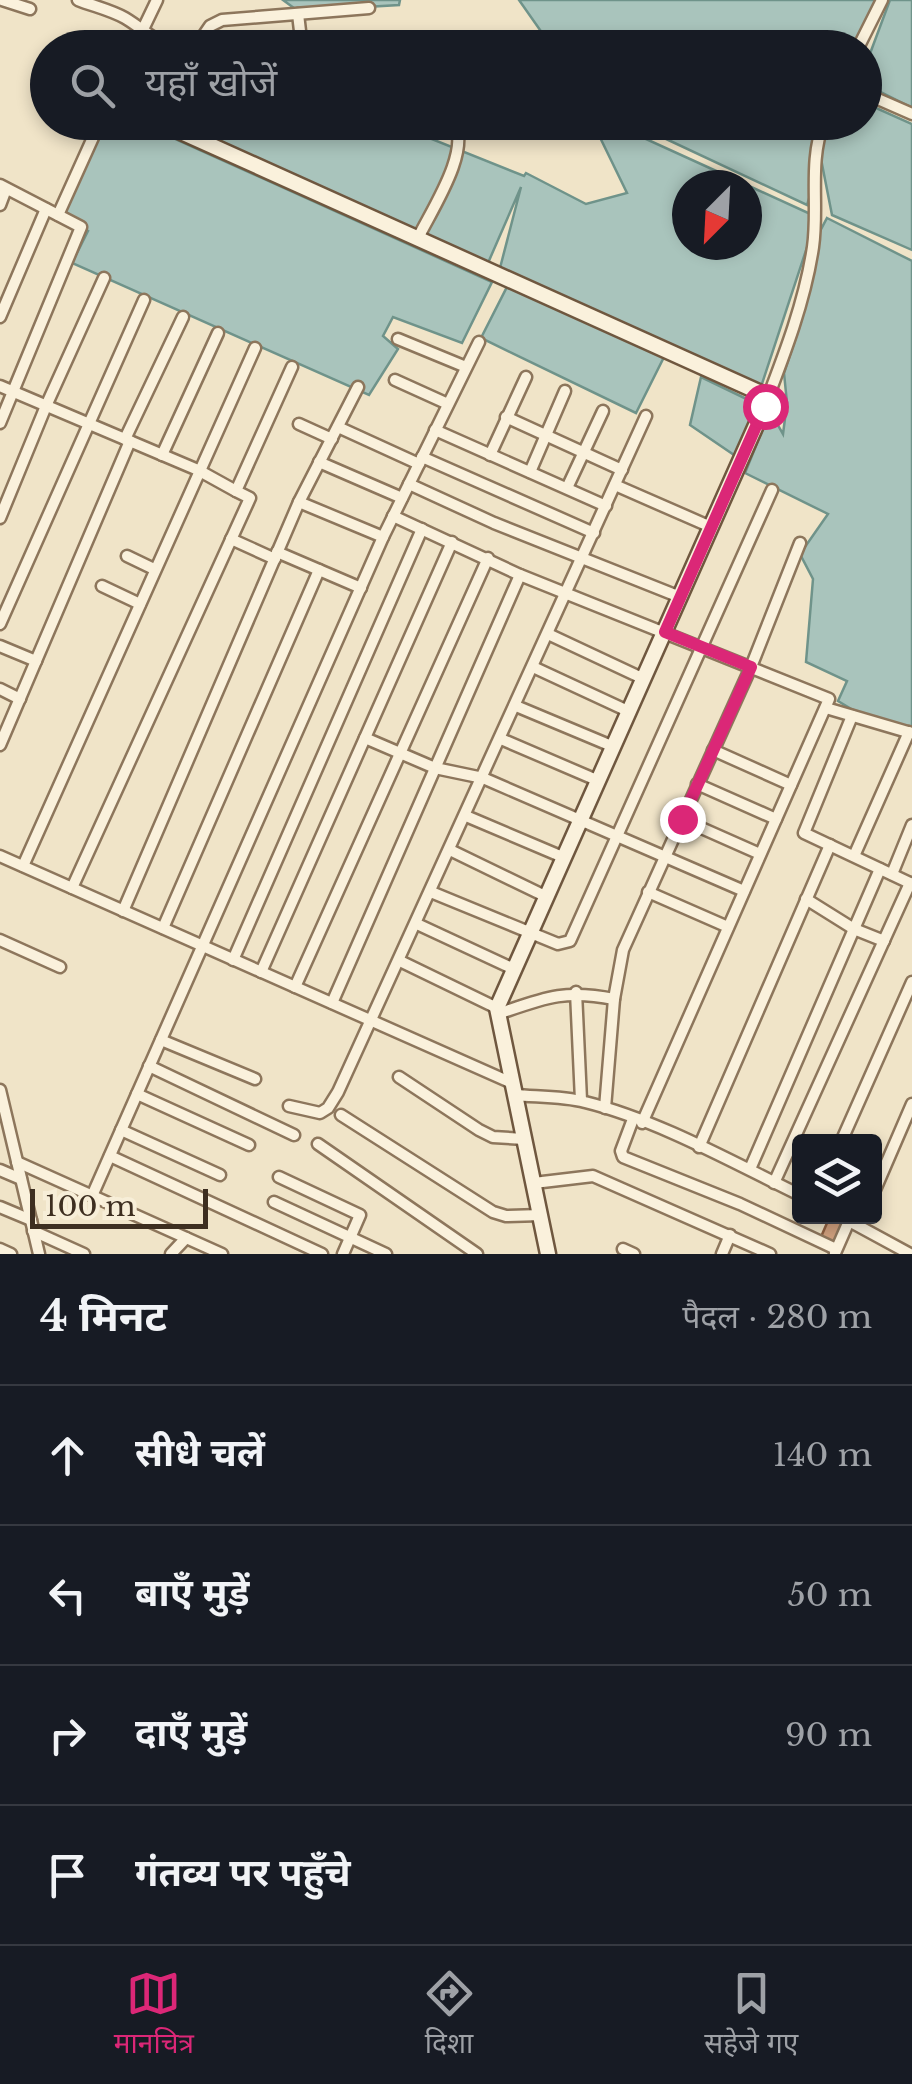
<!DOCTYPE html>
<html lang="hi">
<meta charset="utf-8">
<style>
body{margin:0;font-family:"Libre Baskerville","Noto Sans Devanagari",serif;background:#20242c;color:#f1f3f6}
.controls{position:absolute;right:30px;bottom:30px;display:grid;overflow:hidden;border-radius:10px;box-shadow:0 5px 15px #0003}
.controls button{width:90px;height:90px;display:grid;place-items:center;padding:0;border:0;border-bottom:2px solid #363941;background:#171b24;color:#f1f3f6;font:50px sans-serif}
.compass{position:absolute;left:672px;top:170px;width:90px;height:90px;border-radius:50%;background:#171b24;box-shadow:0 5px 15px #0003;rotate:204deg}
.scale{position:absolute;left:30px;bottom:25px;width:178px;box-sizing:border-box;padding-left:10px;border:5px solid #3d2e20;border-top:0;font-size:28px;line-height:35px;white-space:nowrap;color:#3d2e20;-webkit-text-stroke:8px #f7eed8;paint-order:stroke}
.stop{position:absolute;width:30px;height:30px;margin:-22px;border:8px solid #db2777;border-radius:50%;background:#fff}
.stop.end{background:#db2777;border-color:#fff;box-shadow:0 2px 10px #0008}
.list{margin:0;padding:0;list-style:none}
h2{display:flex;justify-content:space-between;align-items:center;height:130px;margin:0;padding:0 40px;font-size:42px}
h2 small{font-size:32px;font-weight:400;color:#9ea1a6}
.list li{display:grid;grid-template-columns:65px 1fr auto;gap:30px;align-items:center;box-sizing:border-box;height:140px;padding:0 40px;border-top:2px solid #363941}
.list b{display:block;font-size:38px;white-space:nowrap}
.list em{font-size:32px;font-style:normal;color:#9ea1a6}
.icon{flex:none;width:55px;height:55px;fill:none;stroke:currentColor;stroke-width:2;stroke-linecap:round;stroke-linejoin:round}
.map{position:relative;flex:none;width:912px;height:1254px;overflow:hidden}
.search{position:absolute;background:#171b24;box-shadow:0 5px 15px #0003;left:30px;right:30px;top:30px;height:110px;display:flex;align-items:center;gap:25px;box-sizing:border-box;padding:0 35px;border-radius:55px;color:#9ea1a6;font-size:38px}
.sheet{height:690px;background:#171b24}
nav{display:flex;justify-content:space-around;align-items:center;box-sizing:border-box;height:140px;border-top:2px solid #363941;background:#171b24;font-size:28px;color:#9ea1a6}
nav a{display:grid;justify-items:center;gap:5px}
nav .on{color:#db2777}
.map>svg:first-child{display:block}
.water{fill:#a9c4bc;stroke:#6f938a;stroke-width:2.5}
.building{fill:#cf9f7d;stroke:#8d5f41;stroke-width:2.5;filter:url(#shadow)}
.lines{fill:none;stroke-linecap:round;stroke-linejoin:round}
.street-casing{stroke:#8d765c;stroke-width:15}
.secondary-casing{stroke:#6f573f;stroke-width:19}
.street{stroke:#faf1dc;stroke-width:10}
.secondary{stroke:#faf1dc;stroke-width:14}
.route{stroke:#db2777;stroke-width:12}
</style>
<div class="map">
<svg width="912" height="1254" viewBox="0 0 912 1254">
<defs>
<filter id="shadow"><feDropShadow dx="4.5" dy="4.5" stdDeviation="0" flood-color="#0004"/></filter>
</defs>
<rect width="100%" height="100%" fill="#f0e4c8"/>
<!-- water -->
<g class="water">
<polygon points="283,0 400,0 399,5 298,11"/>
<polygon points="519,0 879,0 857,48 552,47"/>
<polygon points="890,0 912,0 912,108 865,84 865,67"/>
<polygon points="865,103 912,124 912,250 832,215 821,159 807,205 632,123 864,122"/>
<polygon points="99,123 140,123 492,282 462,343 393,317 383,336 398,349 369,395 72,263 88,231 58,211"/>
<polygon points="175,123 392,123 524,176 526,173 586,204 627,193 593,123 611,123 747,185 687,185 687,245 747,245 747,185 817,217 757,399 500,268 521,187 488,263"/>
<polygon points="827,218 912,261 912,735 868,719 838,701 847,681 806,662 813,579 800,554 828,514 745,473 770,411 783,434 787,403 784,373 801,322 817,237"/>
<polygon points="510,281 664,357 636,413 481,338"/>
<polygon points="701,377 759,405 740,459 690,425"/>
</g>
<!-- building -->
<polygon class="building" points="830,1216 846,1222 836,1244 821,1237"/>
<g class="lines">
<!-- street casing -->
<g class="street-casing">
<g id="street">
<polyline points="2,0 30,9"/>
<path d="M 78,0 C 93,6 111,10 125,18 C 155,36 157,51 199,42 L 210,26 L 222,20 L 369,8"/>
<polyline points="298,14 302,48"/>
<polyline points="134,48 157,0"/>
<polyline points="858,48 882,0"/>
<polyline points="864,93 912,114"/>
<polyline points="0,185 81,227 0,423"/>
<polyline points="0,205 6,189"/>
<polyline points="58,215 100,122"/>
<path d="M 418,238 C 431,211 473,148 453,122"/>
<polyline points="0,317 46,209"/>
<polyline points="398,339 466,367"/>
<polyline points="395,380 448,404"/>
<polyline points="0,386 198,470 236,491"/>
<path d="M 765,405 C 785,353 805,301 813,247 C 819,206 808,161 824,122"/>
<polyline points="506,417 622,470"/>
<polyline points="299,424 332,439"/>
<polyline points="338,427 419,464"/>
<polyline points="435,430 606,506"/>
<polyline points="125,439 183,317"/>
<polyline points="162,455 218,333"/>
<polyline points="490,455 526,377"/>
<polyline points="422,457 594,533"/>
<polyline points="319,462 402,498"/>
<polyline points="530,472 565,391"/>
<polyline points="409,484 494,523 680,597"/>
<polyline points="615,485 711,527"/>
<polyline points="567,488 603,411"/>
<polyline points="299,502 383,537"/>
<polyline points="393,516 520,575 829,699 642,1123"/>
<polyline points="0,518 46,406 104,278"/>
<polyline points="231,539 275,559"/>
<polyline points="277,552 361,588"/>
<polyline points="127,556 154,569"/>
<polyline points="102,586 140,604"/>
<polyline points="0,624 144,300"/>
<polyline points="548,634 644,679"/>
<polyline points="0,646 36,661"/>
<polyline points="533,667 630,712"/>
<polyline points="0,689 20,699"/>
<polyline points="516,706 614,747"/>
<polyline points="826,708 911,733"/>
<polyline points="852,716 804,833 912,884"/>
<polyline points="365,738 435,768 483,778 744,891"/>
<polyline points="501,739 599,781"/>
<polyline points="0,745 130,441"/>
<polyline points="713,750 791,785"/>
<polyline points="697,784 776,819"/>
<polyline points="466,816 565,858"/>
<polyline points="681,819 760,854"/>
<polyline points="450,850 547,897"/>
<polyline points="0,856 512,1083"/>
<polyline points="854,856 909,732"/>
<polyline points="23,866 255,348"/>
<polyline points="892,874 912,825"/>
<polyline points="72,888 250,498 236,491 292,367"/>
<polyline points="431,892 558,944 570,941 772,490"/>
<polyline points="648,892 728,927"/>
<polyline points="806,899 854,929 884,941"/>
<polyline points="123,911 299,502 358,387"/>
<polyline points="417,924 514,969"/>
<polyline points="163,928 319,570"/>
<polyline points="0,940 60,967"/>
<polyline points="233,960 422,529"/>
<polyline points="400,961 497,1008"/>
<polyline points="261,972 452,542"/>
<polyline points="295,987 488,558"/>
<polyline points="576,992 581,1100"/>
<polyline points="332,1003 520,575"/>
<path d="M 498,1014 C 544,998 564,989 614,999"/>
<polyline points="161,1040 255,1079"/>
<polyline points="149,1066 294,1135"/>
<polyline points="399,1077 479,1130 493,1137 524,1139"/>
<polyline points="0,1090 39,1254"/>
<polyline points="137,1094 249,1145"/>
<path d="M 515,1095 C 537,1097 563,1096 585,1102 C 658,1120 732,1162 800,1195"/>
<polyline points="289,1106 320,1113 328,1108 338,1092 646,416"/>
<polyline points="605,1108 614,999 623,950 751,667 800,543"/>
<polyline points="341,1115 493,1212 506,1216 541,1215"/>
<polyline points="633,1119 621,1151 623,1157 740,1204 836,1249"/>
<polyline points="121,1130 220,1175"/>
<polyline points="841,1142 912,982"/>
<polyline points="318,1144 477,1254"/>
<polyline points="699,1147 830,845"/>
<polyline points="110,1156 322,1254"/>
<polyline points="17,1162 222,1254"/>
<polyline points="750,1169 880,869"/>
<polyline points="0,1170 21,1179"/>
<polyline points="279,1177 360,1215 343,1254"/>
<polyline points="534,1183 593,1176 770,1254"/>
<polyline points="774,1183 910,883"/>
<polyline points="874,1192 912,1104"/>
<polyline points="92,1196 383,537 479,342"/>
<polyline points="274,1202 386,1254"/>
<polyline points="0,1207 31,1220"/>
<polyline points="840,1216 910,1254"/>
<polyline points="33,1231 84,1254"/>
<polyline points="0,1249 11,1254"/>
<polyline points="623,1249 634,1254"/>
<polyline points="835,1253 849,1221"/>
<polyline points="171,1254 186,1238"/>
<polyline points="722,1254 730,1235"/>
</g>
</g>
<!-- secondary casing -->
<g class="secondary-casing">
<polyline id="secondary" points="159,122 763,394 765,405 497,1008 548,1254"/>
</g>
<!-- street -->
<use href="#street" class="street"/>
<!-- secondary -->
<use href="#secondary" class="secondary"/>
</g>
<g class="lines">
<!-- route -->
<polyline class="route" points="682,819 751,667 665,632 765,406"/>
</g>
</svg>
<div class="controls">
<button><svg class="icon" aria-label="layers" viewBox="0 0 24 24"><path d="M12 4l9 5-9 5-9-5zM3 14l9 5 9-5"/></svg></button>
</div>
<svg class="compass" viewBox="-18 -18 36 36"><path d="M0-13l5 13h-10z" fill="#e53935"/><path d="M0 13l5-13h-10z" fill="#9ea1a6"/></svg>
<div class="scale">100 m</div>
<div class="stop" style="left:765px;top:406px"></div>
<div class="stop end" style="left:682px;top:819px"></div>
<div class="search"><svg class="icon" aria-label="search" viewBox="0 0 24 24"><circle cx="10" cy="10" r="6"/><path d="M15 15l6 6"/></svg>यहाँ खोजें</div>
</div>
<section class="sheet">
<h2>4 मिनट<small>पैदल · 280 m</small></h2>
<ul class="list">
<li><svg class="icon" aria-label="ahead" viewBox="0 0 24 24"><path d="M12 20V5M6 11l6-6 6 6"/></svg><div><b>सीधे चलें</b></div><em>140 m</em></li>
<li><svg class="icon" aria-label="left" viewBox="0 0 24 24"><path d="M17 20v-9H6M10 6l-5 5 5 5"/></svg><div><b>बाएँ मुड़ें</b></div><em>50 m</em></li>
<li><svg class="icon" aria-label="right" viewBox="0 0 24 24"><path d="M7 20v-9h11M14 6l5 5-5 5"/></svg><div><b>दाएँ मुड़ें</b></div><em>90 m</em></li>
<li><svg class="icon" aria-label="arrive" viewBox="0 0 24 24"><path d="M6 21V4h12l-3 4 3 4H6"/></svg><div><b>गंतव्य पर पहुँचे</b></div></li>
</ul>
</section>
<nav>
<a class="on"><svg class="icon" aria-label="map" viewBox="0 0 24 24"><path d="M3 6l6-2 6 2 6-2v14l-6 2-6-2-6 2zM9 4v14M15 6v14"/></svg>मानचित्र</a>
<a><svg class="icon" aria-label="directions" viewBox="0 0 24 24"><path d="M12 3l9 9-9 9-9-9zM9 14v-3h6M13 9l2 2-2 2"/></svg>दिशा</a>
<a><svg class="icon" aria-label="saved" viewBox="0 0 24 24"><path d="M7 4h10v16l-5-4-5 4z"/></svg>सहेजे गए</a>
</nav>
